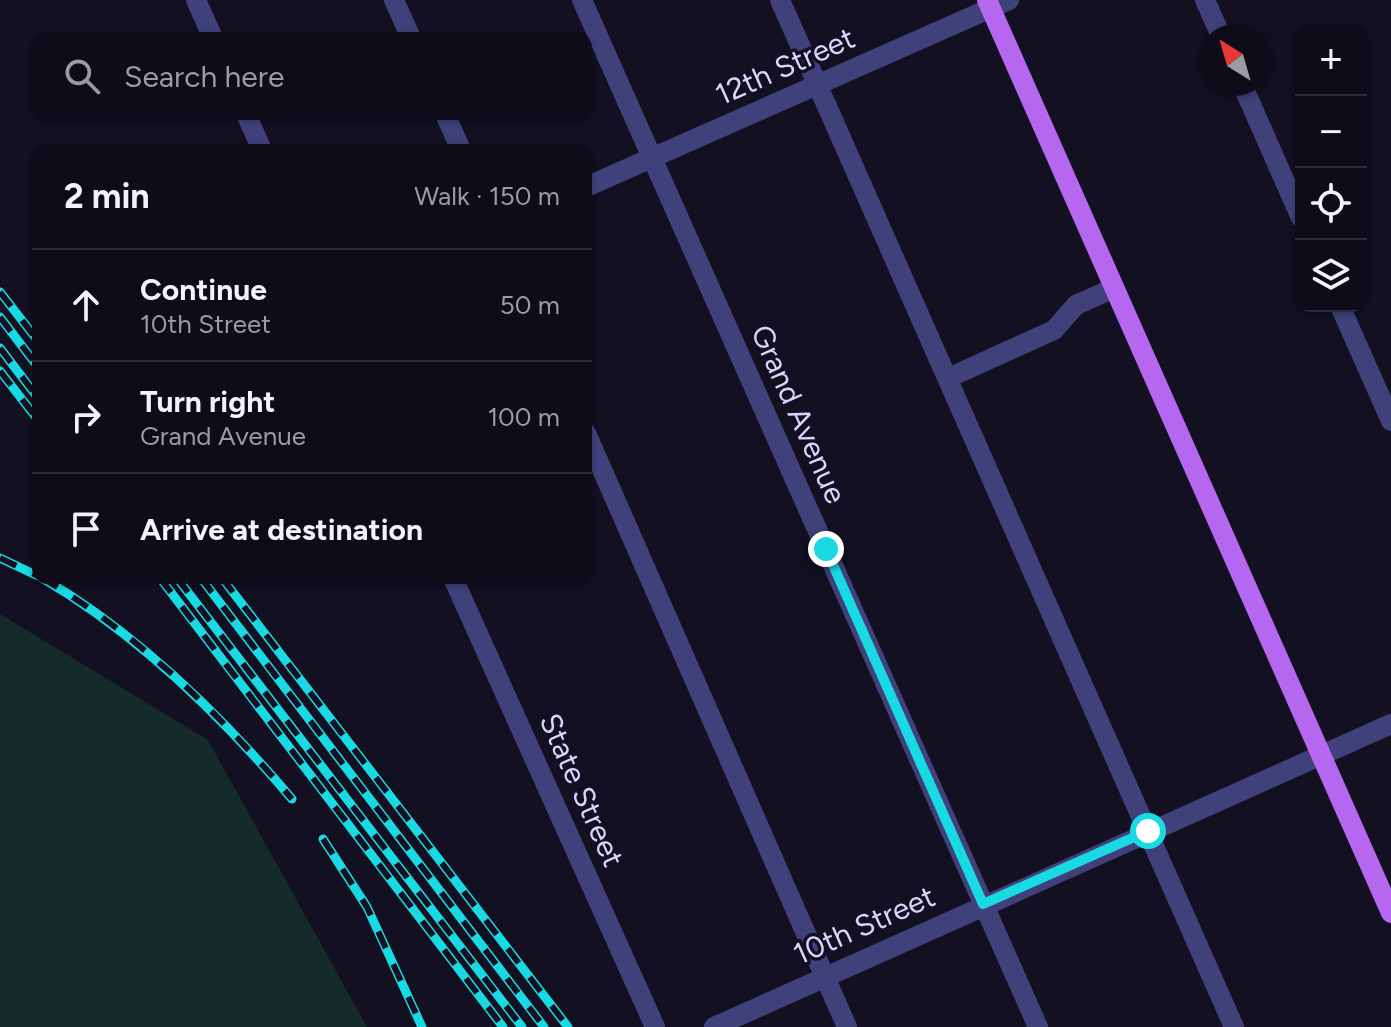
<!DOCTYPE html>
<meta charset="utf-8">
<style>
body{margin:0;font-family:Figtree,sans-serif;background:#1c1a26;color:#f1f3f6}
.controls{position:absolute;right:24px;top:24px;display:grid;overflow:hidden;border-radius:16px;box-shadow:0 2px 6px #0004}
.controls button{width:72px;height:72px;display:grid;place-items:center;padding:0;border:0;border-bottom:2px solid #2e2c38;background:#0e0c19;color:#f1f3f6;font:40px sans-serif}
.compass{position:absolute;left:1199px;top:24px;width:72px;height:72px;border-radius:50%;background:#0e0c19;box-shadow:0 2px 6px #0004;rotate:323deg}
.stop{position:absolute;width:24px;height:24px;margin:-18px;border:6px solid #19dae3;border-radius:50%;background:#fff}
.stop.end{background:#19dae3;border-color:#fff;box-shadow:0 2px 8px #0008}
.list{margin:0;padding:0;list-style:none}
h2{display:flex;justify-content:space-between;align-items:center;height:104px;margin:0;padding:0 32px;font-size:34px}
h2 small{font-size:26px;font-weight:400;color:#9b9ba2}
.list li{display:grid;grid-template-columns:52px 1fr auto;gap:24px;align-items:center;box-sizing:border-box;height:112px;padding:0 32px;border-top:2px solid #2e2c38}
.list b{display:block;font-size:30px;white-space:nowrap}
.list p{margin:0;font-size:26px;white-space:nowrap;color:#9b9ba2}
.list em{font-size:26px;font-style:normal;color:#9b9ba2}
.icon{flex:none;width:44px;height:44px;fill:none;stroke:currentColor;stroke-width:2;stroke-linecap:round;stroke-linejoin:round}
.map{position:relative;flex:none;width:1391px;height:1027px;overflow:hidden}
.search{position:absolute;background:#0e0c19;box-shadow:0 2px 6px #0004;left:32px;top:32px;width:560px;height:88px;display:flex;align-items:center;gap:20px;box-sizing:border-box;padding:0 28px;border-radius:16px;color:#9b9ba2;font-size:30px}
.panel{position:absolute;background:#0e0c19;box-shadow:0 2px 6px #0004;left:32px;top:144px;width:560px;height:440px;border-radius:16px}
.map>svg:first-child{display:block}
.green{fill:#142b29}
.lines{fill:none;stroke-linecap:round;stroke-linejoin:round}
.minor{stroke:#40417b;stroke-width:20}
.major{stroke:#b568ef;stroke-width:20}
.rail-casing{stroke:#19dae3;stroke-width:9}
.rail{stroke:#121021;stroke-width:6;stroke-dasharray:18;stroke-linecap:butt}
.route{stroke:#19dae3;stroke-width:10}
.labels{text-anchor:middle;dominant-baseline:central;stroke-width:7;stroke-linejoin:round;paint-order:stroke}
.street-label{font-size:30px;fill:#d7d5fa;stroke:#121021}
</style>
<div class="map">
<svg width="1391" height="1027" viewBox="0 0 1391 1027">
<rect width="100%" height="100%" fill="#121021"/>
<!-- green -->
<polygon class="green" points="0,614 208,740 367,1027 0,1027"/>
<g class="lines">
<!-- minor -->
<g class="minor">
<polyline points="196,0 213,38"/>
<polyline points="394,0 411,38"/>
<polyline points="582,0 1038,1027"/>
<polyline points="780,0 1234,1027"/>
<polyline points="1205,0 1221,36"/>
<polyline points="1242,84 1301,218"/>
<polyline points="246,114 262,150"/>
<polyline points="445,114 461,150"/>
<polyline points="586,187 1009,0"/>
<polyline points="1340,306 1391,421"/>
<polyline points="948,378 1054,330 1076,305 1114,288"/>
<polyline points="586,433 847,1027"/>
<polyline points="453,578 655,1027"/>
<polyline points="714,1027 1391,724"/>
</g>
<!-- major -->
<polyline class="major" points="987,0 1391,913"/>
<!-- rail casing -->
<g class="rail-casing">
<g id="rail">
<polyline points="0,292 38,341"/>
<polyline points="0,317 38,367"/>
<polyline points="0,348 38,398"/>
<polyline points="0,371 38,420"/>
<polyline points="0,558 38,576"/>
<path d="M 42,578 C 138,634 220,714 292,799"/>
<polyline points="160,578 503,1027"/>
<polyline points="177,578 522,1027"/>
<polyline points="201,578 544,1027"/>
<polyline points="222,578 568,1027"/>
<polyline points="323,839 367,907 422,1027"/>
</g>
</g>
<!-- rail -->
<use href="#rail" class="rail"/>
</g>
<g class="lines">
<!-- route -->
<polyline class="route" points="826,549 983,904 1148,831"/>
</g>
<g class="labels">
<!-- street labels -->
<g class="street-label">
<text transform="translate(785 66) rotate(-24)">12th Street</text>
<text transform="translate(799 414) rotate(66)">Grand Avenue</text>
<text transform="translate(582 790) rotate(66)">State Street</text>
<text transform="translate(864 925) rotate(-24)">10th Street</text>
</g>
</g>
</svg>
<div class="controls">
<button>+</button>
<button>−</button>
<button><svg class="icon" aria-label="locate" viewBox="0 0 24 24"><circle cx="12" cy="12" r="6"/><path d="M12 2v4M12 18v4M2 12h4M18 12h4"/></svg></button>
<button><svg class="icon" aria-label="layers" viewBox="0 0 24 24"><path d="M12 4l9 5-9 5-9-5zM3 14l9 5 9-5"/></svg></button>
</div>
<svg class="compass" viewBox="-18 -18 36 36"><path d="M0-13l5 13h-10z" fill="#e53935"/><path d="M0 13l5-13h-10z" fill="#9b9ba2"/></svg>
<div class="stop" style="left:1148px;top:831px"></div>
<div class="stop end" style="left:826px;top:549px"></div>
<div class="search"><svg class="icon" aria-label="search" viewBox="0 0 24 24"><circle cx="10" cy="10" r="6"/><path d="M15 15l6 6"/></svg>Search here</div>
<section class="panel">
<h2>2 min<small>Walk · 150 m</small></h2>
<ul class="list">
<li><svg class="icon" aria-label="ahead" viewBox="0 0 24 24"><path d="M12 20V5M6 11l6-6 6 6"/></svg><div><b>Continue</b><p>10th Street</p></div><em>50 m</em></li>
<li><svg class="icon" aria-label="right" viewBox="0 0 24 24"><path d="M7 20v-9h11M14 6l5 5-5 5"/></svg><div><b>Turn right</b><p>Grand Avenue</p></div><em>100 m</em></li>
<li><svg class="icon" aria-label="arrive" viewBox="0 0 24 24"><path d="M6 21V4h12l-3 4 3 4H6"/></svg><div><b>Arrive at destination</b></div></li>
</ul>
</section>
</div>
